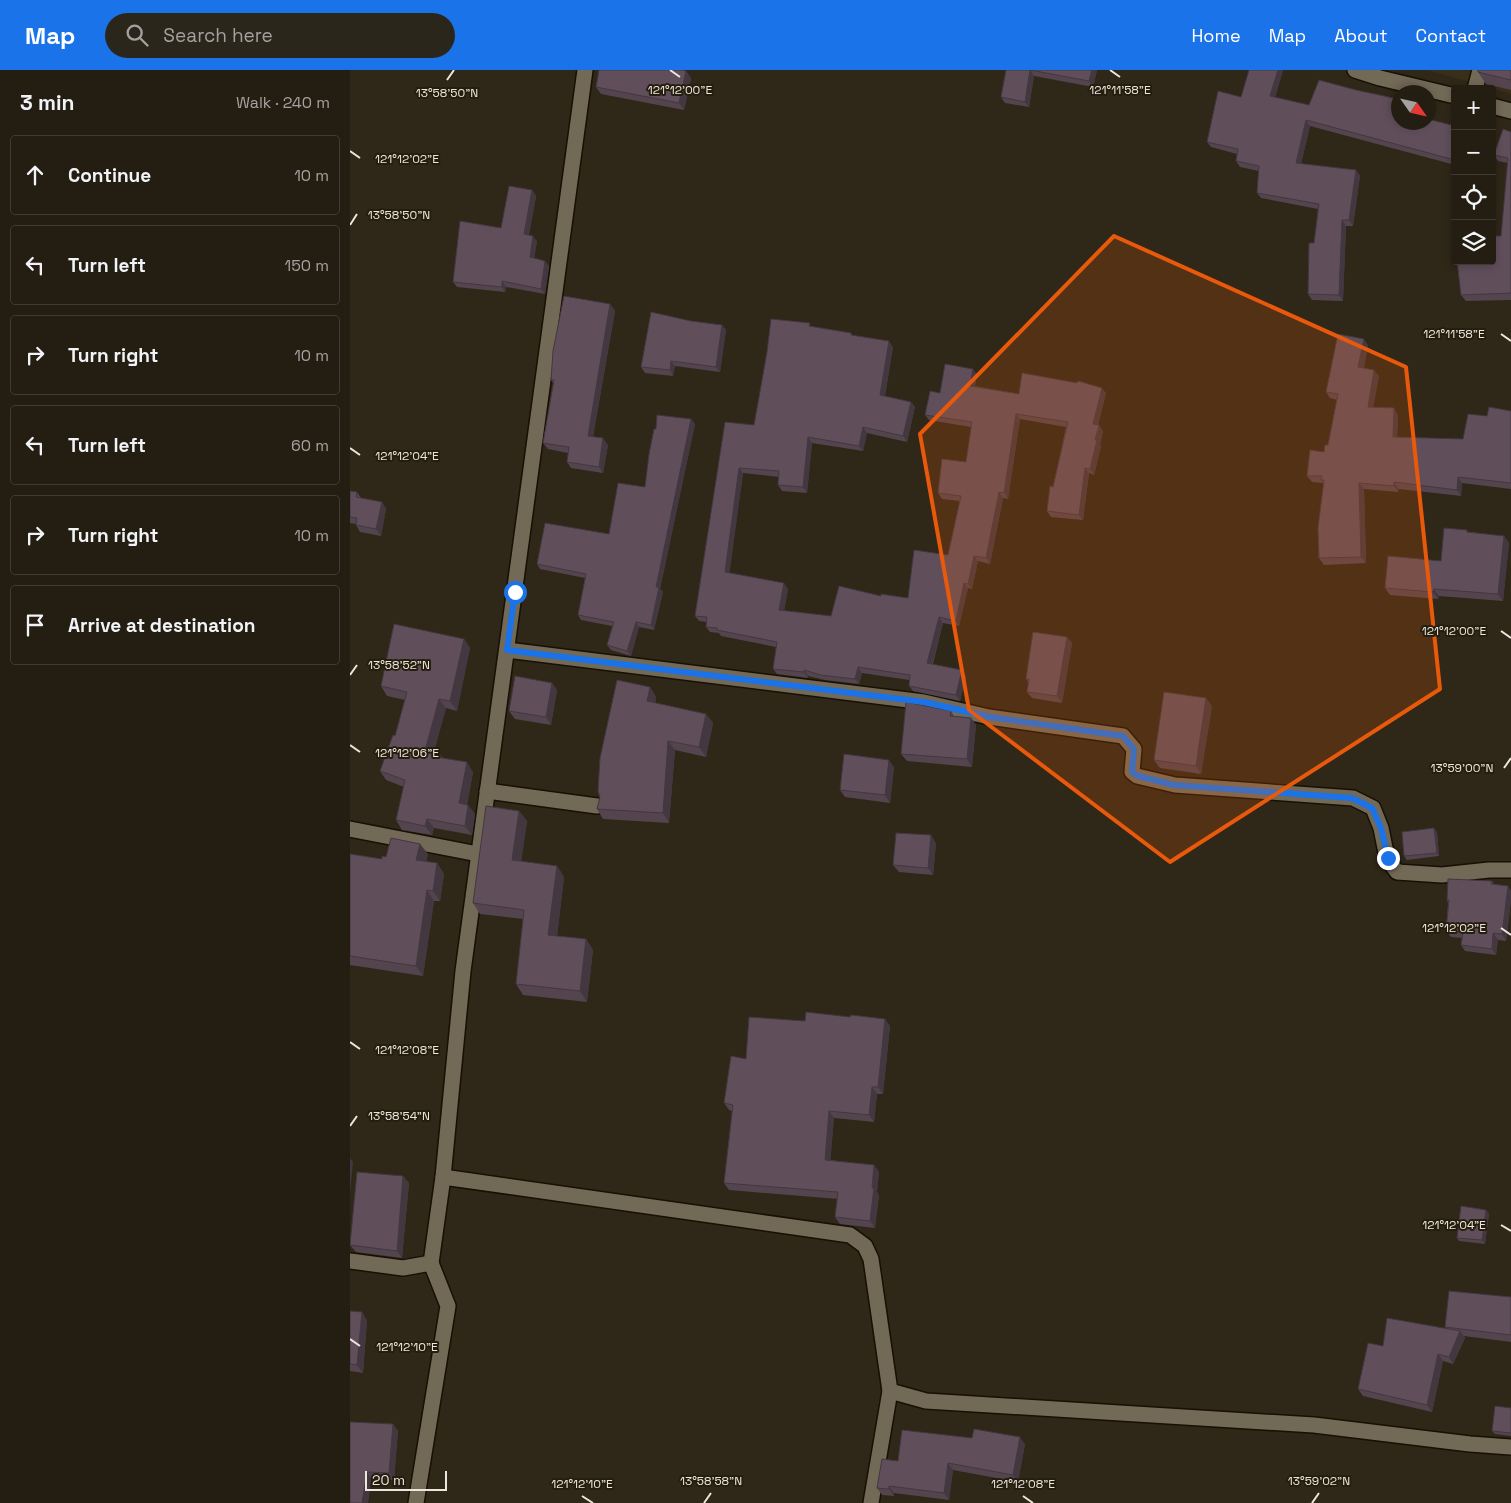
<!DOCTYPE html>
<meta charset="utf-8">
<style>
body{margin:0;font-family:"Space Grotesk",sans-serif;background:#2b261b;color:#f1f3f6}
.controls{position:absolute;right:15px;top:15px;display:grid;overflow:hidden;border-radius:5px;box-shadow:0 2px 8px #0003}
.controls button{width:45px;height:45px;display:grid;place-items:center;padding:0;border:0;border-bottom:1px solid #403b32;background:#231d12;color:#f1f3f6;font:25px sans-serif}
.compass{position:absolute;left:1041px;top:15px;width:45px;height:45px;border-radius:50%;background:#231d12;box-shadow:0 2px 8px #0003;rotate:124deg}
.scale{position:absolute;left:15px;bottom:12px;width:82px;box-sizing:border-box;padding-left:5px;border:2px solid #ece7dd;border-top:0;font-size:14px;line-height:18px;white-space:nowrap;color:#ece7dd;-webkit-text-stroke:4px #251d0e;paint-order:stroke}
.stop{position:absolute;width:15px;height:15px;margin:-11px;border:4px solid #1a73e8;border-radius:50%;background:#fff}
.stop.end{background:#1a73e8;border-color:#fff;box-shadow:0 1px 5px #0008}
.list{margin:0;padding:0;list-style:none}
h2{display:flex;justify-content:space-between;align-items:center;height:65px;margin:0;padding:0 20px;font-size:21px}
h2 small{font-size:16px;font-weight:400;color:#a3a29f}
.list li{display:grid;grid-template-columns:32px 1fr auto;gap:15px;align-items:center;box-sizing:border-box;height:80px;margin:0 10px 10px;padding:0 10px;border:1px solid #403b32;border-radius:5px}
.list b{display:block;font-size:19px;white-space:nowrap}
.list em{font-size:16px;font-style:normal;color:#a3a29f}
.icon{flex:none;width:28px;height:28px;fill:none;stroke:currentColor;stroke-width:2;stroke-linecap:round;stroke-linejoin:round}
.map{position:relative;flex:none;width:1161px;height:1433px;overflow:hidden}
header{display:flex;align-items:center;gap:30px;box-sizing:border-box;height:70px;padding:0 25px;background:#1a73e8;color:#fff}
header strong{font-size:24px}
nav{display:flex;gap:28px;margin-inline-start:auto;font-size:18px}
.search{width:350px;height:45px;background:#2b261b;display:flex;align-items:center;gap:12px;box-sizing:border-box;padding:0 18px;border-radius:28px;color:#a3a29f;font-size:19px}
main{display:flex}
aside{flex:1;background:#231d12}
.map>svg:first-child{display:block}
.built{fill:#392e18}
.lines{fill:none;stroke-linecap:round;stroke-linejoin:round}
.minor-casing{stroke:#171003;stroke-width:18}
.minor{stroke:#726957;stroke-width:15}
.wall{fill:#53444e}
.shaded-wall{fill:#433740}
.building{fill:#604f5b;stroke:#433740}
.route{stroke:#1a73e8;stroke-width:6}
.marked{fill:#e8590c;fill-opacity:0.2;stroke:#e8590c;stroke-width:4;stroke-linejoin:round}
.ticks{fill:none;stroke:#ece7dd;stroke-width:2}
.ticks-label{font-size:12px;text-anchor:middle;fill:#ece7dd;stroke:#251d0e;stroke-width:4;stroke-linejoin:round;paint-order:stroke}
</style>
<header>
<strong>Map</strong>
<div class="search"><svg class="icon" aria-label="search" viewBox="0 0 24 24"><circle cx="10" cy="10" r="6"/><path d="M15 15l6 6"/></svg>Search here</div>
<nav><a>Home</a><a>Map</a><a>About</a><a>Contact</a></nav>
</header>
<main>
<aside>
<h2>3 min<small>Walk · 240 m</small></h2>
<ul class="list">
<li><svg class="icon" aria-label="ahead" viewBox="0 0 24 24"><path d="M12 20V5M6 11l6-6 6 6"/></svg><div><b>Continue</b></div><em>10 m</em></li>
<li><svg class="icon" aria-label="left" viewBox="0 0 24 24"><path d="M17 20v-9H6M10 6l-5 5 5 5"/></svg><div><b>Turn left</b></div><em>150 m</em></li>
<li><svg class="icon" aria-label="right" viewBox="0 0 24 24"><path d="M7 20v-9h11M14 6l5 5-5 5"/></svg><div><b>Turn right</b></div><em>10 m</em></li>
<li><svg class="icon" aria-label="left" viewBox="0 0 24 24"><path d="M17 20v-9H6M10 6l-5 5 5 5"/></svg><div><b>Turn left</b></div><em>60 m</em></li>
<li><svg class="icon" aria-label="right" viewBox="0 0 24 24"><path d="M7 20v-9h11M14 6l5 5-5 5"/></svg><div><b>Turn right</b></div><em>10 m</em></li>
<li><svg class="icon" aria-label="arrive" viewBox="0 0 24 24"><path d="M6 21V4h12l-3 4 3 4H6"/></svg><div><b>Arrive at destination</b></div></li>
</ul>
</aside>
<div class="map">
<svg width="1161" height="1433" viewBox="0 0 1161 1433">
<rect width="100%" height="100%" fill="#2f2718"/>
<!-- built -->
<polygon class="built" points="1077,0 1161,0 1161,24"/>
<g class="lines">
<!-- minor casing -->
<g class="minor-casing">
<g id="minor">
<polyline points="1005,0 1030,8 1105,26"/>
<polyline points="1125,19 1130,0"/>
<polyline points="1142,36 1161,41"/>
<polyline points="157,580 574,632 639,647 773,666 784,679 782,702 787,706 825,715 1003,728 1023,738 1031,758 1037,788 1047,802 1092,805 1139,800 1161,800"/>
<polyline points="137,721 247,736"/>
<polyline points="0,759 128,784"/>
<polyline points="93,1107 500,1165 515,1176 521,1189 540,1321 576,1331 964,1355 1120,1374 1161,1377"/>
<polyline points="0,1191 53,1198 81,1193 93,1107 113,901 235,0"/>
<polyline points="66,1433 98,1236 81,1193"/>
<polyline points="521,1433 540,1321"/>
</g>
</g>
<!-- minor -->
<use href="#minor" class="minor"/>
</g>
<!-- wall -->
<g class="wall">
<polygon points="656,0 747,0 743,17 684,6 679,37 655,33 651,27"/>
<polygon points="933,0 925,27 959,35 1048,52 1105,56 1105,95 960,56 951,94 1006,100 1010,106 1003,156 996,156 993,231 962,230 958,224 968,139 911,128 907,123 909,101 890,97 886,91 887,84 861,77 857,72 891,27"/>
<polygon points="1161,0 1161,20 1136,14 1128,2"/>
<polygon points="336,1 341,8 334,40 251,24 246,17"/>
<polygon points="1161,62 1161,230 1116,231 1111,225 1151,166 1158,93 1148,91 1144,85"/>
<polygon points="182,120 186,126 179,165 187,171 184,188 195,191 199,196 195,224 156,217 155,222 107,217 103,212 151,158"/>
<polygon points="260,234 265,241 243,367 258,375 253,403 221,398 217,392 218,383 198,379 193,373 204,314 201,310"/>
<polygon points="372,255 376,260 370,302 325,296 323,306 295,303 291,297"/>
<polygon points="462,257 501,263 503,266 543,277 535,326 561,332 565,337 557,372 517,363 513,381 462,373 457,423 432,421 428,415 429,407 393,403 379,503 438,519 434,541 481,546 531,526 558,528 598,485 610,431 592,429 588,423 616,392 621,357 579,350 575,345 590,323 627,304 625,316 669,324 756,323 748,355 753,361 750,374 751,376 744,405 739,403 733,450 701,447 697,441 703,417 716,357 670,349 658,429 653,428 640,494 628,491 622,519 618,518 609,556 593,553 583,594 616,606 610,631 563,621 559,616 559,610 512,603 509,614 475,610 458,606 458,608 427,604 423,599 426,577 371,566 369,563 360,562 356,557 356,552 349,551 345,546 375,352 404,355"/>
<polygon points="1018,275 1014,298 1029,306 1023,337 1048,345 1047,367 1113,369 1137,346 1161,341 1161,419 1112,413 1111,426 1049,419 1048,422 1014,419 1016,493 974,495 969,488 974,413 962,412 957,406 978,375 987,330 980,328 976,322"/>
<polygon points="341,349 345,354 310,519 313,522 304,560 289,557 281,586 261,580 257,575 262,556 231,550 228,545 235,508 190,499 187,494 259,464 295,417 306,359"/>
<polygon points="0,421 7,422 11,428 32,432 36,439 31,466 10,462 6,455 6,454 0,453"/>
<polygon points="1119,462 1154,466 1159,473 1153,531 1089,526 1088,529 1040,525 1035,518 1091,491"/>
<polygon points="717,567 722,573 712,633 682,628 677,622 679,613 676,609"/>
<polygon points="114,569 120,578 107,641 96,638 84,680 93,688 123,702 117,734 125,744 122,765 84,758 82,765 52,760 46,750 54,717 36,710 30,701 45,666 55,630 37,626 31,616"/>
<polygon points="202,613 207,620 201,655 165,649 159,641"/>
<polygon points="300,617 306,627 305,633 356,644 363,653 356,687 325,680 319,753 253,749 247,739"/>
<polygon points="862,636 851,704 810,698 804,690"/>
<polygon points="601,641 604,646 621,648 626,655 622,697 557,691 551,684"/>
<polygon points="544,697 540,733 495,727 490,720"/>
<polygon points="169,741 177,751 171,791 207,796 214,807 207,866 236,869 243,880 237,932 173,925 166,914 173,849 130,844 123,833"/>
<polygon points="1087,762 1089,786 1057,790 1054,786"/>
<polygon points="586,773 583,805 549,802 543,795"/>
<polygon points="0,784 32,789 36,787 78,784 76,792 87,793 94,804 90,831 84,831 73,906 0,895"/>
<polygon points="1142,811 1144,814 1158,816 1161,821 1161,831 1156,871 1148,870 1146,885 1115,881 1111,875 1112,868 1101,867 1096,861 1098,833 1097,830"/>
<polygon points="500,947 535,949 540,956 533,1024 527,1024 524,1052 484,1048 480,1090 524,1095 529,1102 527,1122 529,1125 525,1158 490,1154 485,1147 488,1129 379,1120 374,1113 382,1041 379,1040 374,1033 396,989 455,951"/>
<polygon points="53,1106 59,1113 52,1188 6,1182 0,1175"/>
<polygon points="1139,1143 1135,1174 1109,1171 1107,1168"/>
<polygon points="1161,1227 1161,1272 1114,1266 1115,1268 1103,1294 1093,1291 1082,1342 1013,1326 1008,1319 1033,1276 1096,1258 1095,1257"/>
<polygon points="0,1241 17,1250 13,1303 0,1301"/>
<polygon points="1161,1338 1161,1366 1145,1364 1142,1361"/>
<polygon points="0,1352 43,1354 48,1361 44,1410 21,1408 18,1433"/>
<polygon points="675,1374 668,1412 603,1400 599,1430 544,1423 544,1426 532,1425 527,1418 548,1391"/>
</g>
<!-- shaded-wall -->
<g class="shaded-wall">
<polygon points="680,0 684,6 679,37 675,32"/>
<polygon points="742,0 747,0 743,17 739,11"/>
<polygon points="928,0 933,0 924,32 920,26"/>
<polygon points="336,1 341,8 334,40 329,33"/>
<polygon points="956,50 960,56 950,98 946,93"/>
<polygon points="1006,100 1010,106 1003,156 999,150"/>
<polygon points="182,120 186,126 178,169 174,164"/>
<polygon points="992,150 996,156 993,231 989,225"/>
<polygon points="183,166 187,171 184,192 180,187"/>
<polygon points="195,191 199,196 195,224 191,219"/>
<polygon points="152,211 156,217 155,222 152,217"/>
<polygon points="260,234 265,241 242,372 238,366"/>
<polygon points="372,255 376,260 370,302 366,297"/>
<polygon points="1014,269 1018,275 1013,303 1008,297"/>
<polygon points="539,271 543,277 534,331 530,325"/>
<polygon points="321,291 325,296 323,306 320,300"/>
<polygon points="623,299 627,304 624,321 620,316"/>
<polygon points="1024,300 1029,306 1022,343 1018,337"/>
<polygon points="752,318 756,323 747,359 743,354"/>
<polygon points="561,332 565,337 557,372 553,366"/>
<polygon points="1044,338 1048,345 1047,373 1043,367"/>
<polygon points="666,344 670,349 658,429 654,423"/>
<polygon points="341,349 345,354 310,519 313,522 304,560 301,555 306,517"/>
<polygon points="749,355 753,361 750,374 751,376 744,405 740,399 745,370"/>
<polygon points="513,357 517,363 513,381 509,376"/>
<polygon points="458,367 462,373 457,423 453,417"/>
<polygon points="253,368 258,375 253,403 249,397"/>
<polygon points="389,398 393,403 379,508 375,502"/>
<polygon points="735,398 739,403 733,450 729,445"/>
<polygon points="1108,407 1112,413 1111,426 1107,420"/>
<polygon points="1044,412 1049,419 1048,422 1044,416"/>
<polygon points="1009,413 1014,419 1016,493 1011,487"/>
<polygon points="649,422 653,428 640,494 636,488"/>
<polygon points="32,432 36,439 31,466 26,459"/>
<polygon points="1154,466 1159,473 1153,531 1148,524"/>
<polygon points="624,486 628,491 622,519 618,514"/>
<polygon points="434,513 438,519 433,546 429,540"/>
<polygon points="614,513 618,518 609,556 606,551"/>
<polygon points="1084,519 1089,526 1088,529 1083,522"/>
<polygon points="589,547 593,553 581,598 577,593"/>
<polygon points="286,552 289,557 281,586 277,581"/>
<polygon points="717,567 722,573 712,633 707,626"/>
<polygon points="114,569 120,578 107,641 100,631"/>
<polygon points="508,597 512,603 509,614 505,609"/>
<polygon points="454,600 458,606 458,608 454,602"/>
<polygon points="612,600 616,606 610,631 606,625"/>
<polygon points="202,613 207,620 201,655 196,647"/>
<polygon points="300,617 306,627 304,640 297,631"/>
<polygon points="856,628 862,636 851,704 846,696"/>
<polygon points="89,629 96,638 83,686 76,677"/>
<polygon points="356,644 363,653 356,687 349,677"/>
<polygon points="621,648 626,655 622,697 617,689"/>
<polygon points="318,671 325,680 319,753 313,743"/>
<polygon points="88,681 95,691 86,687"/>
<polygon points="539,690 544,697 540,733 535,725"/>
<polygon points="117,692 123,702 116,743 109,733"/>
<polygon points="118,735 125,744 122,765 115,756"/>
<polygon points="169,741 177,751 170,801 162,790"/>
<polygon points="77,749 84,758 82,765 75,756"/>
<polygon points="1084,758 1087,762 1089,786 1087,783"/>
<polygon points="581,765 586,773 583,805 578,798"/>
<polygon points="70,774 78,784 74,801 66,790"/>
<polygon points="87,793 94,804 90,831 83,821"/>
<polygon points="207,796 214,807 206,876 198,865"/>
<polygon points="1158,816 1161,821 1161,831 1156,871 1152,864"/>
<polygon points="77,820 84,831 73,906 66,896"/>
<polygon points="1143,863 1148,870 1146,885 1142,879"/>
<polygon points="236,869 243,880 237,932 230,921"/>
<polygon points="535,949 540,956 533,1024 528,1017"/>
<polygon points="522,1017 527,1024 524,1052 519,1045"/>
<polygon points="479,1041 484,1048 480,1097 475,1090"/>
<polygon points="0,1088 3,1092 0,1123"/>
<polygon points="524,1095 529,1102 527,1122 529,1125 525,1158 520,1151 522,1118"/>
<polygon points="53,1106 59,1113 52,1188 47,1181"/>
<polygon points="1136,1140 1139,1143 1135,1174 1132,1170"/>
<polygon points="12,1242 17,1250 13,1303 7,1295"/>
<polygon points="1110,1261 1115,1268 1103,1294 1099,1287"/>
<polygon points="1088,1284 1093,1291 1082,1342 1077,1335"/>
<polygon points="43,1354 48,1361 44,1410 39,1403"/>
<polygon points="670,1367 675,1374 668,1412 663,1405"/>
<polygon points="598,1393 603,1400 599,1430 594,1423"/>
<polygon points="17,1402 21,1408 18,1433 12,1433"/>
<polygon points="539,1416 544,1423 544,1426 539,1419"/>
</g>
<!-- building -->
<g class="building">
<polygon points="249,0 332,0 336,1 329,33 246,17"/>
<polygon points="656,0 742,0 739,11 680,0 675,32 651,27"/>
<polygon points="899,0 928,0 920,26 959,35 969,10 1006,20 1048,29 1048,52 1078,52 1078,49 1105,56 1105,90 956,50 946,93 1006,100 999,150 992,150 989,225 958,224 959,173 964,173 969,134 907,123 909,96 886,91 888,79 857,72 868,21 891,27"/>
<polygon points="1128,0 1161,0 1161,10 1128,2"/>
<polygon points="1153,59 1161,62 1161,223 1111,225 1107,191 1142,191 1142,166 1151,166 1158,88 1144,85"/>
<polygon points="159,116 182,120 174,164 183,166 180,187 195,191 191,219 152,211 152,217 103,212 110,151 151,158"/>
<polygon points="214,226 260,234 238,366 253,368 249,397 217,392 219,377 193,373 204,310 201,310 203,281"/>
<polygon points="301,242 341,251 372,255 366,297 321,291 320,300 291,297"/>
<polygon points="421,249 460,253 459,256 501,263 501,265 539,271 530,325 561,332 553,366 513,357 509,376 458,367 453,417 428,415 429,401 389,398 375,502 434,513 429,540 481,546 489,516 531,526 531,524 558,528 564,480 598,485 611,426 588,423 592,389 616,392 622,352 575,345 580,321 590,323 595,294 623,299 620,316 669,324 672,303 727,313 728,311 752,318 743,354 749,355 745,370 747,370 740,399 735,398 729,445 697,441 700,416 703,417 718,352 666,344 654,423 649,422 636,488 624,486 618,514 614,513 606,551 589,547 577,593 612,600 606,625 559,616 560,605 508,597 505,609 471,605 454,600 454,602 423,599 427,572 367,560 367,558 356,557 357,547 345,546 375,352 404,355 417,282"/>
<polygon points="988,264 1014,269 1008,297 1024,300 1018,337 1044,338 1043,367 1113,369 1118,344 1137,346 1139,337 1161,341 1161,413 1108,407 1107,420 1044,412 1044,416 1009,413 1011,487 969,488 968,458 974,410 971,410 972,406 957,406 960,380 974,382 975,375 978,375 988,324 976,322"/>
<polygon points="307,345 341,349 306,517 309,517 301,555 286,552 277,581 257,575 264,552 228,545 236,504 187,494 195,453 259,464 268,413 295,417 299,384 304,359 306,359"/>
<polygon points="0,421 7,422 6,427 32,432 26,459 6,455 7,448 0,447"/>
<polygon points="1094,458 1117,460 1117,462 1154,466 1148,524 1084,519 1083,522 1035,518 1038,486 1091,491"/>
<polygon points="44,554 114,569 100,631 89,629 76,677 88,681 86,687 117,692 109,733 118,735 115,756 77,749 75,756 46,750 55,710 30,701 43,665 45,666 57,622 31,616"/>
<polygon points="683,562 717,567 707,626 677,622 679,609 676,609"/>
<polygon points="165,606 202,613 196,647 159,641"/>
<polygon points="267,610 300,617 297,631 356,644 349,677 318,671 313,743 247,739 250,727 248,721 250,688"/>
<polygon points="814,622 856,628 846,696 804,690"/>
<polygon points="556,632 601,641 600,646 621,648 617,689 551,684"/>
<polygon points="494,684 539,690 535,725 490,720"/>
<polygon points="136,736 169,741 162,790 207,796 198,865 236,869 230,921 166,914 174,840 123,833"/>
<polygon points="1084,758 1087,783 1054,786 1052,762"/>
<polygon points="546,763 581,765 578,798 543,795"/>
<polygon points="41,768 70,774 66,790 87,793 83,821 77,820 66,896 0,886 0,784 32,789 32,786 36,787"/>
<polygon points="1098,809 1142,811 1141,814 1158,816 1152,864 1143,863 1142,879 1111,875 1113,862 1096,861 1099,830 1097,830"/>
<polygon points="456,942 500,947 501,945 535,949 528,1017 522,1017 519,1045 479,1041 475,1090 524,1095 522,1118 524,1118 520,1151 485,1147 488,1122 374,1113 383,1035 374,1033 381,986 396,989 399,947 455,951"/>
<polygon points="7,1102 53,1106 47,1181 0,1175"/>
<polygon points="1111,1136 1136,1140 1132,1170 1107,1168"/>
<polygon points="1099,1221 1161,1227 1161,1265 1095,1257"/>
<polygon points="0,1241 12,1242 7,1295 0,1294"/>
<polygon points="1037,1248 1110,1261 1099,1287 1088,1284 1077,1335 1008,1319 1018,1273 1033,1276"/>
<polygon points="1145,1336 1161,1338 1161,1363 1142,1361"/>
<polygon points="0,1352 43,1354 39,1403 17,1402 12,1433 0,1433"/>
<polygon points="624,1359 670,1367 663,1405 598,1393 594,1423 539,1416 539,1419 527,1418 532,1389 548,1391 552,1360 622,1368"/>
</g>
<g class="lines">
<!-- route -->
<polyline class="route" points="165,522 157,580 574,632 640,647 773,666 784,679 782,702 788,706 824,715 1002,728 1022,738 1031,758 1038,788"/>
</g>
<!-- marked area -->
<path class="marked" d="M 764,166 L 1056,297 L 1090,619 L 820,792 L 619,640 L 570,364 Z"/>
<!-- ticks -->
<path class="ticks" d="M 320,0 L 330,7M 760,0 L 770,7M 97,10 L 104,0M 0,81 L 10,88M 0,155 L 7,144M 1151,264 L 1161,271M 0,378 L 10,385M 1151,561 L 1161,568M 0,605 L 7,595M 0,675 L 10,682M 1154,698 L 1161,688M 1151,858 L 1161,865M 0,972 L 10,979M 0,1056 L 7,1046M 1151,1155 L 1161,1161M 0,1269 L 10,1276M 232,1426 L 243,1433M 673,1426 L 683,1433M 354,1433 L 361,1423M 962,1433 L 969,1423"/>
<g class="ticks-label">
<text x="330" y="24">121°12'00"E</text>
<text x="770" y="24">121°11'58"E</text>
<text x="97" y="27">13°58'50"N</text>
<text x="57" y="93">121°12'02"E</text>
<text x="49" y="149">13°58'50"N</text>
<text x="1104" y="268">121°11'58"E</text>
<text x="57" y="390">121°12'04"E</text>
<text x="1104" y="565">121°12'00"E</text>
<text x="49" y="599">13°58'52"N</text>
<text x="57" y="687">121°12'06"E</text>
<text x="1112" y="702">13°59'00"N</text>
<text x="1104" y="862">121°12'02"E</text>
<text x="57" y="984">121°12'08"E</text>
<text x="49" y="1050">13°58'54"N</text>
<text x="1104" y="1159">121°12'04"E</text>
<text x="57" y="1281">121°12'10"E</text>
<text x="361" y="1415">13°58'58"N</text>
<text x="969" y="1415">13°59'02"N</text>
<text x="232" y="1418">121°12'10"E</text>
<text x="673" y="1418">121°12'08"E</text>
</g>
</svg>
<div class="controls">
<button>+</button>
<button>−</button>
<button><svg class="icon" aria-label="locate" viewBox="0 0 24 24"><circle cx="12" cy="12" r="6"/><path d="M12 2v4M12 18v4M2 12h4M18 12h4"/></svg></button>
<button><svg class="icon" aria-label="layers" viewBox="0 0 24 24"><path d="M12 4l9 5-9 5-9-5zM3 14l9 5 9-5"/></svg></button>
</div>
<svg class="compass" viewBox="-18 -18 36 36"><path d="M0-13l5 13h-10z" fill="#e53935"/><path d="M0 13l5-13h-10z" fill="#a3a29f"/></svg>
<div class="scale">20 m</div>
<div class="stop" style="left:165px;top:522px"></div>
<div class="stop end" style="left:1038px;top:788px"></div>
</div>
</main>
